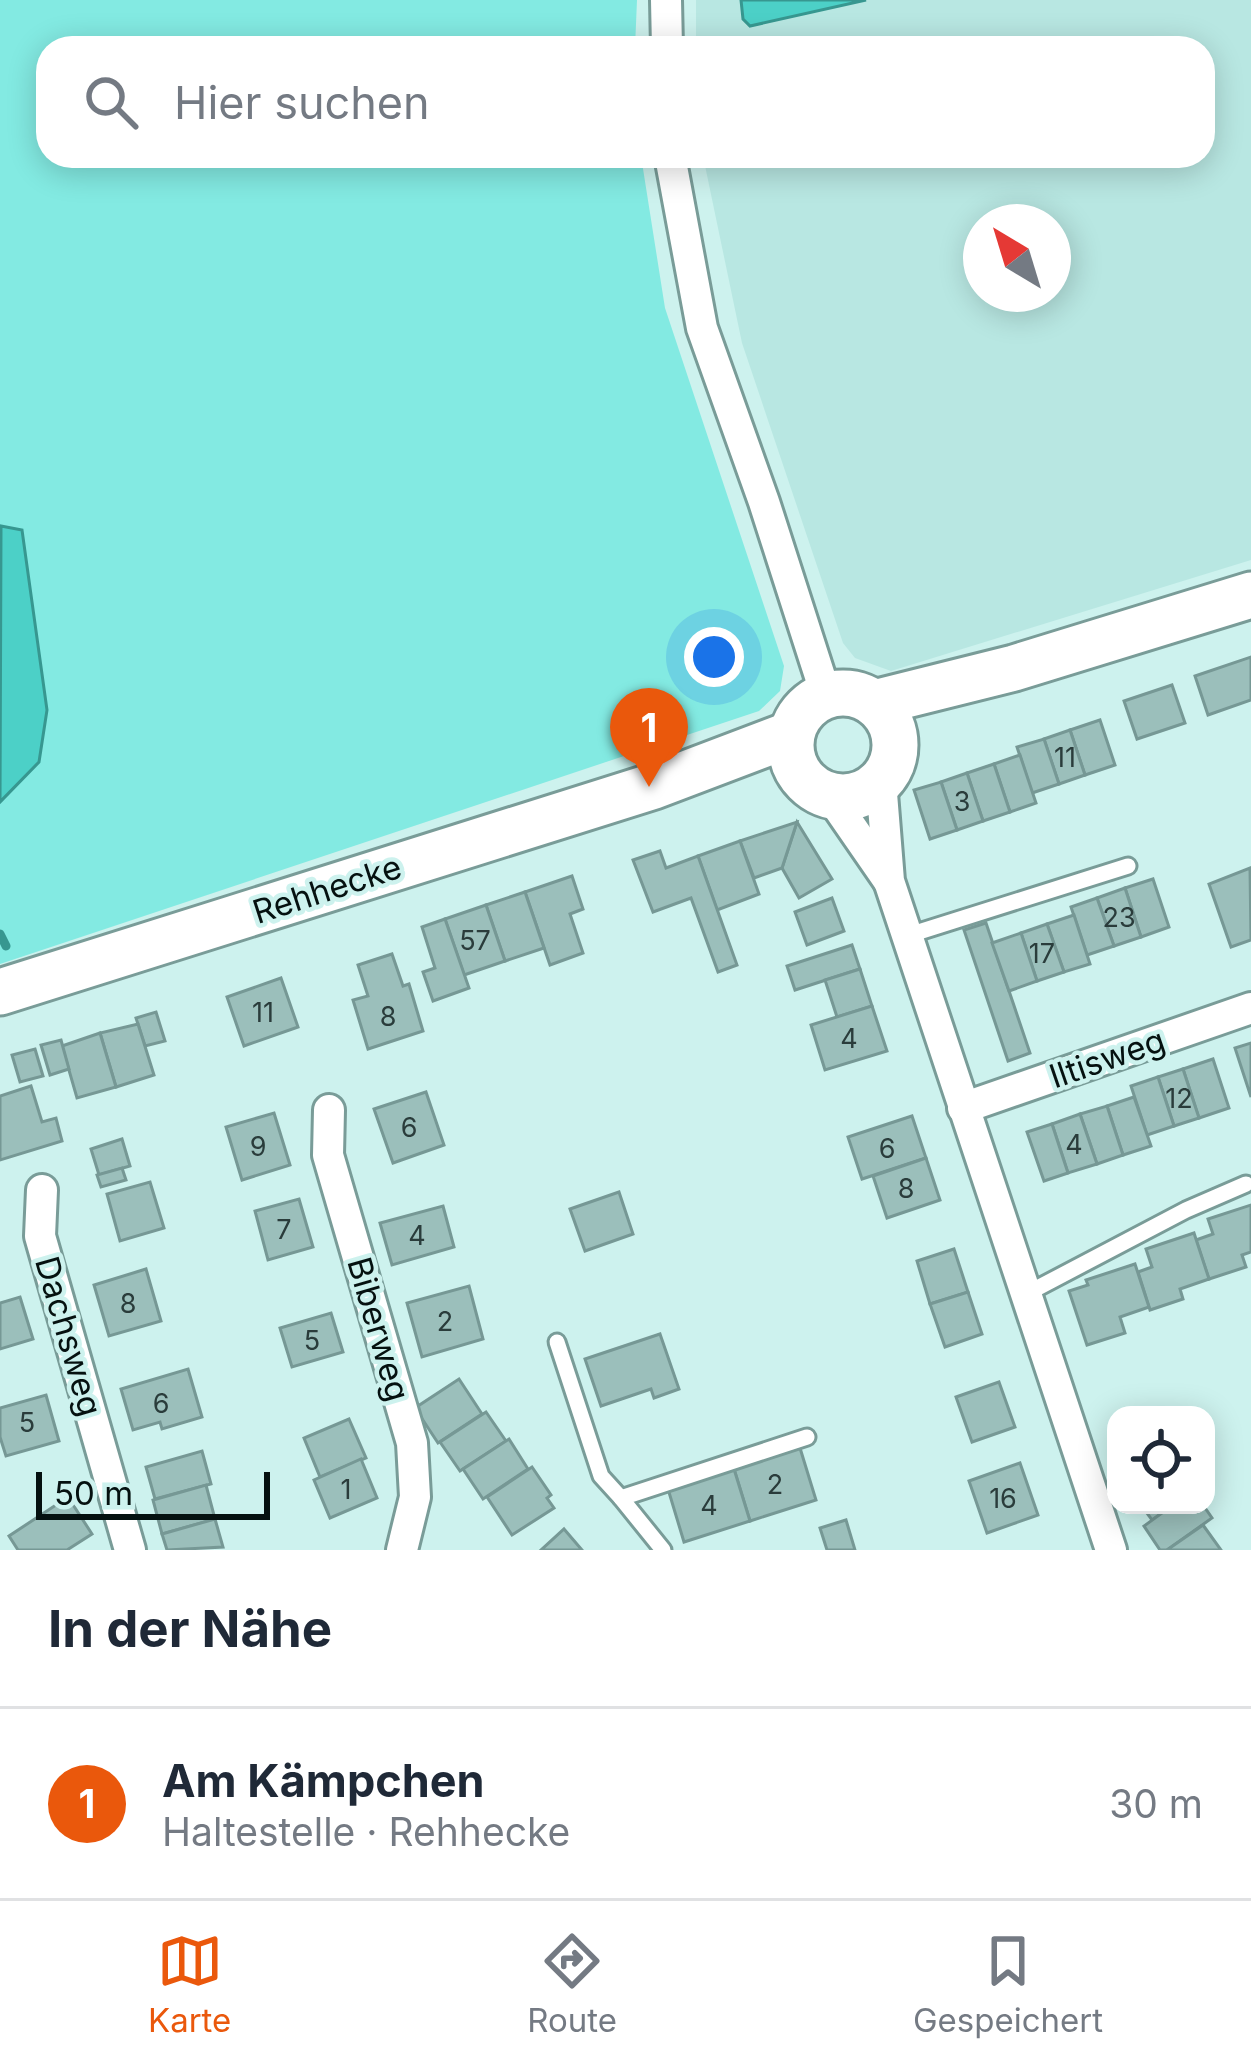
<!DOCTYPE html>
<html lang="de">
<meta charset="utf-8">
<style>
body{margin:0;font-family:Inter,sans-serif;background:#f6f6f7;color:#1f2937}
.controls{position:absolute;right:36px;bottom:36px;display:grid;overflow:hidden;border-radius:24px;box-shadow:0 6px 30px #0003}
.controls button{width:108px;height:108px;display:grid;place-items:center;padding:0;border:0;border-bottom:3px solid #e0e1e3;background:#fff;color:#1f2937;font:60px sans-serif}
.compass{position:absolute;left:963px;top:204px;width:108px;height:108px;border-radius:50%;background:#fff;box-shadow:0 6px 30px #0003;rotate:322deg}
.scale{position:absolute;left:36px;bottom:30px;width:234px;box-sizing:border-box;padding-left:12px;border:6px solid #051110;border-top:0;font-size:33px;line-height:42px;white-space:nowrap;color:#051110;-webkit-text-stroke:9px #cdf2ee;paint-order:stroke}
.you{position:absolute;left:714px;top:657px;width:42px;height:42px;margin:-30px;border:9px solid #fff;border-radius:50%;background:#1a73e8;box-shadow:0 0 0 18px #1a73e833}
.badge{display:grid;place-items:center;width:78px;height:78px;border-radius:50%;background:#ea580c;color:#fff;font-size:39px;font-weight:700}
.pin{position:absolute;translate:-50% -99px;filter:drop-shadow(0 3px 6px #0008)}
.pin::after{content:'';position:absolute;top:63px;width:42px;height:36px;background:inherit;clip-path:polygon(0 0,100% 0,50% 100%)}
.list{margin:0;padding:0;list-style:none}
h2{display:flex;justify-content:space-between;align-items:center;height:156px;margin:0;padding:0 48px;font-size:51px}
h2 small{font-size:39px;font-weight:400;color:#747a83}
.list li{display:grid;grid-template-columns:78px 1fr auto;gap:36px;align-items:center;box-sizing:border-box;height:192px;padding:0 48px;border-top:3px solid #e0e1e3}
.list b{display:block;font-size:45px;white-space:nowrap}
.list p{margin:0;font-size:39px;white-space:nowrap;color:#747a83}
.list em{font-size:39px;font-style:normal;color:#747a83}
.icon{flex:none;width:66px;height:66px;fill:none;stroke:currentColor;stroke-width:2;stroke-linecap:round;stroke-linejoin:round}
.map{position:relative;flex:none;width:1251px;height:1550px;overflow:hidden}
.search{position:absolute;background:#fff;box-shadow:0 6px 30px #0003;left:36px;right:36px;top:36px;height:132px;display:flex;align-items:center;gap:30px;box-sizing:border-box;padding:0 42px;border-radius:36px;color:#747a83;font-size:45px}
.sheet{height:348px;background:#fff}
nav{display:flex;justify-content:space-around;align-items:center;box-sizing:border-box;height:168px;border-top:3px solid #e0e1e3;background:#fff;font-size:33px;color:#747a83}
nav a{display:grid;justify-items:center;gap:6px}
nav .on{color:#ea580c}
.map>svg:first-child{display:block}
.built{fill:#b8e7e2;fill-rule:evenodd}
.green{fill:#83eae2}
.water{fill:#4cd0c7;stroke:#379790;stroke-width:3}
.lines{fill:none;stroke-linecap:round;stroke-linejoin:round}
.stream{stroke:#379790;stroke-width:9}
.building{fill:#9bbfbb;stroke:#769895;stroke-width:3}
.lane-casing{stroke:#799c98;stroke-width:21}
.street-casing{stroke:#799c98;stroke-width:36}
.secondary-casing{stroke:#799c98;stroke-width:51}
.lane{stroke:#fff;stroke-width:15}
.street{stroke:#fff;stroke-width:30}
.secondary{stroke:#fff;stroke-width:45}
.labels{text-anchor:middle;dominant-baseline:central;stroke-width:9;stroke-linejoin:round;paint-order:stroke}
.number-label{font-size:27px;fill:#2a3c3b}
.street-label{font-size:33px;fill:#051110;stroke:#cdf2ee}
</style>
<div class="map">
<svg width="1251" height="1550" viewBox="0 0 1251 1550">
<rect width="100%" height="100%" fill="#cdf2ee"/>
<!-- built -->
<path class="built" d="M 696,0 L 1251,0 L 1251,560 L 891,671 L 855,658 L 843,643 L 742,343 L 703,156 L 1203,156 L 1203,48 L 696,48 ZM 981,222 L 1053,222 L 1053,294 L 981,294 Z"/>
<!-- green -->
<polygon class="green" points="0,0 637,0 635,48 48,48 48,156 641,156 665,308 784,666 780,691 759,711 0,964"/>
<!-- water -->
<g class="water">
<polygon points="741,0 866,0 750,26 743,19"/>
<polygon points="1,526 22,530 47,710 39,762 0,802"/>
</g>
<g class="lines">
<!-- stream -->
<polyline class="stream" points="0,934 6,946"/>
</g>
<!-- building -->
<g class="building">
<polygon points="1251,657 1251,700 1208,715 1195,676"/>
<polygon points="1172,685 1185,723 1137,739 1124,701"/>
<polygon points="1100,720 1115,765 1085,775 1070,730"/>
<polygon points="1070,730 1085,775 1059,784 1044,739"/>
<polygon points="1044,739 1059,784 1032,793 1017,747"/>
<polygon points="1020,755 1036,803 1010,812 994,764"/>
<polygon points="994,764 1010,812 983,821 967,773"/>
<polygon points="967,773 983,821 957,830 941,782"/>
<polygon points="941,782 957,830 930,839 914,790"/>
<polygon points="797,822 832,879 799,898 782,868"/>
<polygon points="797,822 782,868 754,878 740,841"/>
<polygon points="740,841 759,894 717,910 698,856"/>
<polygon points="660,851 666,868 698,856 737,965 718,972 691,898 653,912 633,860"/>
<polygon points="1250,868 1251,940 1231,947 1209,884"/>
<polygon points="572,876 583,909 570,914 583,953 550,965 525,892"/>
<polygon points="1153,879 1169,927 1141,937 1125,888"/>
<polygon points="1125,888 1141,937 1114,946 1097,898"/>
<polygon points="525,892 544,948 505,961 486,905"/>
<polygon points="832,898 844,931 807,945 795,912"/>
<polygon points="1097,898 1114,946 1087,955 1071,907"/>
<polygon points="486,905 505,961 464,975 445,919"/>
<polygon points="1074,915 1090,964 1064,972 1047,924"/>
<polygon points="445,919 469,988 433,1001 423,972 435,968 422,927"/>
<polygon points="986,923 1030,1053 1008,1061 964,930"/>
<polygon points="1047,924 1064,972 1037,981 1021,933"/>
<polygon points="1021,933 1037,981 1009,991 992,943"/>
<polygon points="852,945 860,969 795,990 787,966"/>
<polygon points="392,954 403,986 409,984 423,1031 368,1049 353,1000 368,996 358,965"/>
<polygon points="860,969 872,1006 837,1017 825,980"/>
<polygon points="281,978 298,1027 244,1046 227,997"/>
<polygon points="872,1006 887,1051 825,1070 811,1025"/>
<polygon points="156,1012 165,1041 145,1046 136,1018"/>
<polygon points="138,1024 154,1075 116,1087 100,1033"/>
<polygon points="100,1033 116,1087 77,1098 62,1046"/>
<polygon points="61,1040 69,1069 50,1075 41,1045"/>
<polygon points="1251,1043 1251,1097 1235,1048"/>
<polygon points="35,1049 43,1076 20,1082 12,1055"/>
<polygon points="1213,1059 1229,1108 1199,1118 1183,1069"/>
<polygon points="1183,1069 1199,1118 1174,1126 1158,1077"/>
<polygon points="1158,1077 1174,1126 1147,1135 1131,1086"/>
<polygon points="31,1086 42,1122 56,1118 62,1141 0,1160 0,1096"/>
<polygon points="426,1092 444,1145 393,1163 374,1109"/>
<polygon points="1134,1097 1151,1146 1123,1155 1107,1106"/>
<polygon points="1107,1106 1123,1155 1097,1164 1080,1114"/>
<polygon points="274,1113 290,1165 242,1180 226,1127"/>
<polygon points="1080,1114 1097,1164 1068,1173 1052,1124"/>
<polygon points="912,1116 926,1158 862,1179 848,1137"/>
<polygon points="1052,1124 1068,1173 1044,1181 1027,1132"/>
<polygon points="122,1139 130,1166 99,1175 91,1149"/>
<polygon points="926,1158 940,1200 887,1218 873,1176"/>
<polygon points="122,1168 126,1180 101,1187 97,1175"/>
<polygon points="150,1182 164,1228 120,1241 107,1194"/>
<polygon points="619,1192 633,1234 585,1251 570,1209"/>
<polygon points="299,1199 313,1247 268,1260 255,1211"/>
<polygon points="1251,1205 1251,1252 1242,1255 1246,1267 1209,1279 1196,1240 1213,1234 1208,1219"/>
<polygon points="443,1206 454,1247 392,1265 380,1223"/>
<polygon points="1194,1233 1209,1279 1180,1289 1183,1299 1150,1310 1138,1272 1152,1267 1146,1249"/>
<polygon points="954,1249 968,1292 930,1304 917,1261"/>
<polygon points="1135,1264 1149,1307 1120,1317 1125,1333 1087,1345 1069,1291 1088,1285 1086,1280"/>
<polygon points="146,1269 161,1321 109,1336 94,1285"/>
<polygon points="469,1286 483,1339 422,1357 407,1303"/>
<polygon points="968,1292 982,1334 945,1347 930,1304"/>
<polygon points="20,1297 33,1339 0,1349 0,1303"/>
<polygon points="331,1313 343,1352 292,1367 280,1328"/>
<polygon points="660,1334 679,1389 654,1398 651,1389 601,1406 585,1359"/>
<polygon points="188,1369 202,1417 162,1429 160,1422 133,1430 121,1389"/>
<polygon points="459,1379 482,1414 438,1443 415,1408"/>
<polygon points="999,1382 1015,1427 972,1442 956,1397"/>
<polygon points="46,1395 59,1441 6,1456 0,1437 0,1408"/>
<polygon points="486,1412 506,1441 460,1471 440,1442"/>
<polygon points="349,1419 366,1458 320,1477 304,1438"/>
<polygon points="509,1439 528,1469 483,1499 463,1469"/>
<polygon points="800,1448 816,1500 750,1521 734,1469"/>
<polygon points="202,1451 211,1484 155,1499 146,1467"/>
<polygon points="361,1459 377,1498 330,1518 314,1480"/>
<polygon points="1020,1463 1038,1515 987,1533 969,1481"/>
<polygon points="532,1467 551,1495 547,1498 554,1508 512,1535 487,1497"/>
<polygon points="734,1469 750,1521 684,1542 668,1489"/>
<polygon points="206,1485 215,1519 162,1534 153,1500"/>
<polygon points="68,1497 92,1534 67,1550 18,1550 9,1536"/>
<polygon points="1141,1505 1173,1505 1152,1520"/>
<polygon points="1173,1505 1203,1505 1212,1518 1167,1550 1160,1550 1144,1526"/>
<polygon points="215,1519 223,1547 167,1550 162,1534"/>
<polygon points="846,1520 855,1550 827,1550 820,1528"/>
<polygon points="1203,1525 1221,1550 1167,1550"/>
<polygon points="564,1529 582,1550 541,1550"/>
</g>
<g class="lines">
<!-- lane casing -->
<g class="lane-casing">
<g id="lane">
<polyline points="906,936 1128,866"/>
<polyline points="1026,1294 1186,1210 1246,1184"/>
<polyline points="557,1342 601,1476 621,1498"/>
<polyline points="663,1550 621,1498 807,1437"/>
</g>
</g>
<!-- street casing -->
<g class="street-casing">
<g id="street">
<polyline points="666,0 667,48"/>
<polyline points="670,156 702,328 764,502 826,695"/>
<polyline points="881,781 889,881 1111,1550"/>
<polyline points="830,796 888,880"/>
<polyline points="963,1108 1251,1008"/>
<polyline points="329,1110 328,1155 412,1443 415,1497 402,1550"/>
<polyline points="42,1190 40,1236 130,1550"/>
</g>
</g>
<!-- secondary casing -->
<g class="secondary-casing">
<g id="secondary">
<circle cx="843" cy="745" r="52"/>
<polyline points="874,703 1014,668 1251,595"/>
<polyline points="0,992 654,786 791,734"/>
</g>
</g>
<!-- lane -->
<use href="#lane" class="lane"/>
<!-- street -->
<use href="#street" class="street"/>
<!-- secondary -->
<use href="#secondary" class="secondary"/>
</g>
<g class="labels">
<!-- number labels -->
<g class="number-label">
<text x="1065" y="757">11</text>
<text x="962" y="801">3</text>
<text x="1119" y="917">23</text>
<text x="475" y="940">57</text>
<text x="1042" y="953">17</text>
<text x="263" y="1012">11</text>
<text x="388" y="1016">8</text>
<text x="849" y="1038">4</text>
<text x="1179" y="1098">12</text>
<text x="409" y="1127">6</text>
<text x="1074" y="1144">4</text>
<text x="258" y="1146">9</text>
<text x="887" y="1148">6</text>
<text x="906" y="1188">8</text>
<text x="284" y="1229">7</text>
<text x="417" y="1235">4</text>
<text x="128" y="1303">8</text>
<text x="445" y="1321">2</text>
<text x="312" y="1340">5</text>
<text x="161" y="1403">6</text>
<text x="27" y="1422">5</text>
<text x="775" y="1484">2</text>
<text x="346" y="1489">1</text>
<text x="1003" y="1498">16</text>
<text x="709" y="1505">4</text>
</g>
<!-- street labels -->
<g class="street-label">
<text transform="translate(327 889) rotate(-18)">Rehhecke</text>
<text transform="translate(1107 1058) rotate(-19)">Iltisweg</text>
<text transform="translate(379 1329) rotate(74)">Biberweg</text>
<text transform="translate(69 1336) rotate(74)">Dachsweg</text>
</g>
</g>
</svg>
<div class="controls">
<button><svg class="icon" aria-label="locate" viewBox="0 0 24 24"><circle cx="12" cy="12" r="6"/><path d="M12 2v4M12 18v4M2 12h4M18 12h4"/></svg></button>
</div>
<svg class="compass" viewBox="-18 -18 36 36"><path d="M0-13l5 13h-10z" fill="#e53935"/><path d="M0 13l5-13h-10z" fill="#747a83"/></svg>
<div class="scale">50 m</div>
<div class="you"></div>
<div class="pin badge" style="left:649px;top:787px">1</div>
<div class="search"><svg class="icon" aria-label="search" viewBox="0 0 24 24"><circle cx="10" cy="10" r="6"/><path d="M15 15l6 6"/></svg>Hier suchen</div>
</div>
<section class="sheet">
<h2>In der Nähe<small></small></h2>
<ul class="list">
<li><span class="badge">1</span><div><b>Am Kämpchen</b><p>Haltestelle · Rehhecke</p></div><em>30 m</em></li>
</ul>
</section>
<nav>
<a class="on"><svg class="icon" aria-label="map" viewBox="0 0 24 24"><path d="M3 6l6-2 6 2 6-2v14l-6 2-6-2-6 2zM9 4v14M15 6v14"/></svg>Karte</a>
<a><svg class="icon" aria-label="directions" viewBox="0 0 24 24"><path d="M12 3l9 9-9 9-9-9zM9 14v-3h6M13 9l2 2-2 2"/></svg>Route</a>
<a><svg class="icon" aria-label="saved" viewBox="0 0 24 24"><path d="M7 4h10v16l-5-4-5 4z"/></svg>Gespeichert</a>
</nav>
